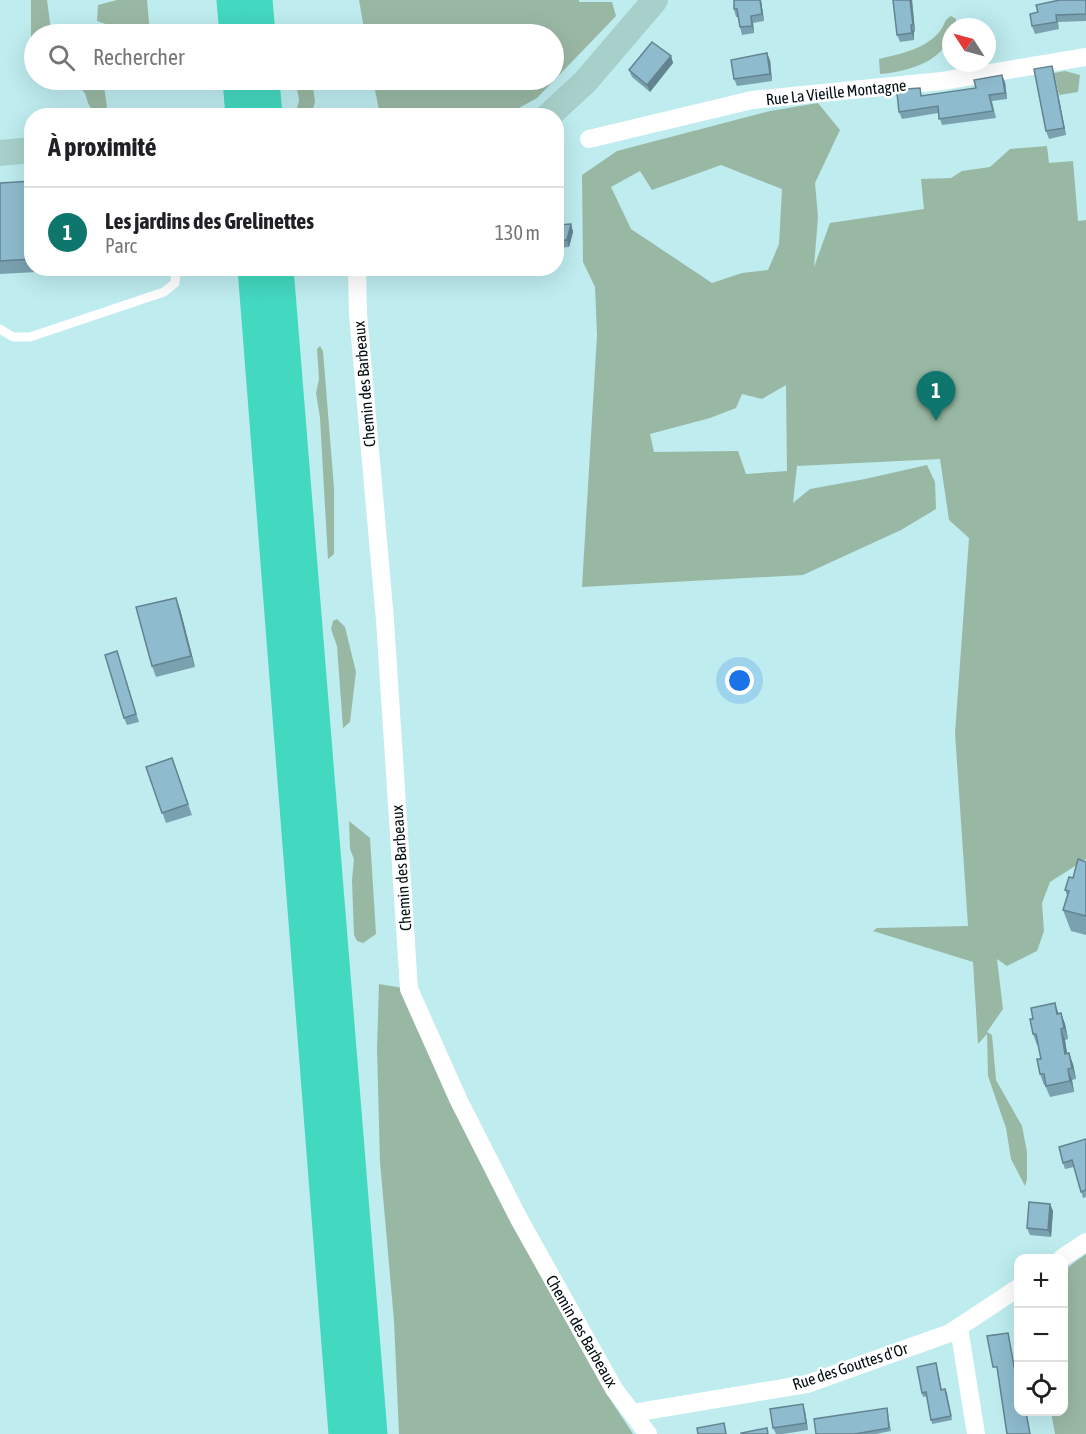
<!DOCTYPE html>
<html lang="fr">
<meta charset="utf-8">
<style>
body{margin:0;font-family:"Asap Condensed",sans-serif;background:#f2f2f2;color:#202124}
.controls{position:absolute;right:18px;bottom:18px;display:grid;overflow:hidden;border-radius:12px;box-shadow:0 6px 24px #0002}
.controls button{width:54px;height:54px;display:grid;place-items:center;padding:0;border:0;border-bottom:2px solid #e0e0e0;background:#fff;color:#202124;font:30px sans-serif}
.compass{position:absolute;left:942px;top:18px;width:54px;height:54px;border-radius:50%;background:#fff;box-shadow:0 6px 24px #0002;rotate:306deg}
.you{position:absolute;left:740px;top:681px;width:21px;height:21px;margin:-15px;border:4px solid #fff;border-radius:50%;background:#1a73e8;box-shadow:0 0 0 9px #1a73e833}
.badge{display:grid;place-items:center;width:39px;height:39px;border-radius:50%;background:#0f766e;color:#fff;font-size:20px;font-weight:700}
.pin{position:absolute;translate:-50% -50px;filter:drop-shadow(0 2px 3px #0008)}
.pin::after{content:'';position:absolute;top:32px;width:21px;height:18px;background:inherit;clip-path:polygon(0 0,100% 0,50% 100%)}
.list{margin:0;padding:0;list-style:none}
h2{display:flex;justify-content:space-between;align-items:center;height:78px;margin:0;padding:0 24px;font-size:26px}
h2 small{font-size:20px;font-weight:400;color:#757577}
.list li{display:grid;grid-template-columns:39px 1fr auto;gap:18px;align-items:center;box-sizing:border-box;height:90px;padding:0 24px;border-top:2px solid #e0e0e0}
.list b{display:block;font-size:22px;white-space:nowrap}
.list p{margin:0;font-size:20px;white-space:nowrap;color:#757577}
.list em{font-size:20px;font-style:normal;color:#757577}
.icon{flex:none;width:33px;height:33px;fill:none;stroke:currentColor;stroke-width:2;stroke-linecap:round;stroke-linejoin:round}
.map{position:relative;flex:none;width:1086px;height:1434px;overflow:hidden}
.search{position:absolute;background:#fff;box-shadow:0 6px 24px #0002;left:24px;top:24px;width:540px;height:66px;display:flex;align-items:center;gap:15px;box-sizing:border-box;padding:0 21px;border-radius:33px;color:#757577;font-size:22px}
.panel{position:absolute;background:#fff;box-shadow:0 6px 24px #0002;left:24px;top:108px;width:540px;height:168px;border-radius:24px}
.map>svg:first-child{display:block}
.green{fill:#99b8a4;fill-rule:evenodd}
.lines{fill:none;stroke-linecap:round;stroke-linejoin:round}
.lane{stroke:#fff;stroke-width:9}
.street{stroke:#fff;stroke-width:18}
.secondary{stroke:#a8d0ca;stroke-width:26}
.highway{stroke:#43d8c0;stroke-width:33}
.wall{fill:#7aa1b0}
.shaded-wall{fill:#638390}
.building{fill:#8ebbcd;stroke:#638390;stroke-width:1.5}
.labels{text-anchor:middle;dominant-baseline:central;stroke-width:5;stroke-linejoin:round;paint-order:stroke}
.street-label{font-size:16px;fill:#010e10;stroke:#fff}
</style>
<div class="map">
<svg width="1086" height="1434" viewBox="0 0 1086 1434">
<rect width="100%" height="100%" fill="#beecef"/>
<!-- green -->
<g class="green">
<polygon points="31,0 47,0 51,30 55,34 34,34 34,58 31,54"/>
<polygon points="117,0 147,0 150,34 127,34 117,28 97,21 98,5"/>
<polygon points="359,0 579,0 579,2 612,2 616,16 537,98 506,115 380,115 373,80 554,80 554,34 365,34"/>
<path d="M 951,16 L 956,19 L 956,27 L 951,27 C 951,60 907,72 880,74 L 879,59 C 900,54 926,49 940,31 C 945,25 943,21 951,16 Z"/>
<polygon points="1065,71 1080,75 1078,92 1059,95 1054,73"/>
<polygon points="72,80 103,80 107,107 103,115 95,115 88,103 85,93"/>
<path d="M 297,80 L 312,80 L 315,102 L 311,115 L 293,115 C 305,95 295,98 297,80 Z"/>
<path d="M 818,103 L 840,130 L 815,183 L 818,217 L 814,267 L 830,223 L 924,209 L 921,179 L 951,178 L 962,171 L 990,167 L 1010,149 L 1047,146 L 1049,163 L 1073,161 L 1078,221 L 1086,220 L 1086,859 L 1050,882 L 1042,903 L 1044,931 L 1037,951 L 1007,966 L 997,959 L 1003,1009 L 987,1032 L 992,1035 L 996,1080 L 1022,1126 L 1027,1152 L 1027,1179 L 1025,1186 L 1011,1159 L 1006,1128 L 988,1076 L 987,1034 L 978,1044 L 973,962 L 873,931 L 877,928 L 968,926 L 955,733 L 969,538 L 949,520 L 940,459 L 797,466 L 793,503 L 810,489 L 865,479 L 927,465 L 935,482 L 936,509 L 901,530 L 803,575 L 582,587 L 597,335 L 595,287 L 583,262 L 582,175 L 617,151 L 770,111 ZM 721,165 L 782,189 L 779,244 L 768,270 L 742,273 L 712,283 L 631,229 L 611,187 L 640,171 L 652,190 ZM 786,385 L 787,471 L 746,474 L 738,451 L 654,452 L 650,434 L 710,418 L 736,408 L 742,394 L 762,399 Z"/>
<polygon points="320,346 323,351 334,488 334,554 328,559 320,418 316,393 319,379 317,349"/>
<polygon points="337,619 345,627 356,672 350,722 343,728 337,646 331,629 333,621"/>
<polygon points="349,821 370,838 376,934 363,943 357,941 354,935 352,880 354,859 350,849"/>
<polygon points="379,984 409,989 459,1101 612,1402 633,1434 399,1434 394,1321 380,1162 377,1049"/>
<polygon points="1086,1254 1086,1434 1055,1434 1051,1412 1064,1412 1064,1270"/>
</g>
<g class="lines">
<!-- lane -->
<polyline class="lane" points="0,329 13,337 30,337 164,292 175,283 176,268"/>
<!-- street -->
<g class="street">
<polyline points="589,139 752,100 942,81 1086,57"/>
<polyline points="357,268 358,314 385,620 409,989 459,1101 519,1219 614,1389 648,1434"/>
<polyline points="1062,1258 1086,1242"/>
<polyline points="959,1328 976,1434"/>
<polyline points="633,1413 807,1384 950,1333 1018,1288"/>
</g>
<!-- secondary -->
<g class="secondary">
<polyline points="548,116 585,82 655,0"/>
<polyline points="0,153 32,150"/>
</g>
<!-- highway -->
<g class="highway">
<polyline points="233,0 236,34"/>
<polyline points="256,0 259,34"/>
<polyline points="239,80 242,116"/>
<polyline points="263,80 266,116"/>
<polyline points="254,268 345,1434"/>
<polyline points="277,268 371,1434"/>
</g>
</g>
<!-- wall -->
<g class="wall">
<polygon points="761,0 764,21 753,23 754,33 742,35 740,27 738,17 736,17 734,9"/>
<polygon points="912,0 915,32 914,32 914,40 900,42 897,35"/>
<polygon points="1086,0 1086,21 1058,22 1059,29 1035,34 1032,26"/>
<polygon points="671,56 673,63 650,92 632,77 629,70"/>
<polygon points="770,60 772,81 737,86 734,79"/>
<polygon points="1054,74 1066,135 1049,139 1046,131"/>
<polygon points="1005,82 1007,99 992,101 996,118 942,125 938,113 902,119 899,112 922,94 922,96 976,88"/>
<polygon points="32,181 32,268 37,268 37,272 0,274 0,183"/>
<polygon points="571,224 573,232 569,247 556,248 556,225"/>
<polygon points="180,609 195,667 156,677 152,666"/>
<polygon points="119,659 139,722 127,725 124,718"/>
<polygon points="172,758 192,815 166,823 146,767"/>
<polygon points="1086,862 1086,935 1071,931 1063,910 1067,895 1065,890 1073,878"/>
<polygon points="1055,1003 1059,1014 1061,1013 1065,1024 1068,1039 1065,1040 1067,1054 1073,1064 1076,1079 1072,1080 1074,1092 1050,1097 1045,1085 1044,1085 1040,1074 1041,1059 1038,1045 1037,1045 1033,1034 1033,1019"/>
<polygon points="1086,1139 1086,1197 1083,1198 1074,1167 1065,1169 1063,1163"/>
<polygon points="1050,1204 1053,1211 1051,1237 1030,1235 1027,1228"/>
<polygon points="937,1367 942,1390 945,1389 947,1393 952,1420 932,1424 927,1396 923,1397 922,1393"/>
<polygon points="887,1408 891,1431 876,1434 816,1434"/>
<polygon points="805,1411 808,1430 783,1434 776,1434 773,1428"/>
</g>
<!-- shaded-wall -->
<g class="shaded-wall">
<polygon points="760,0 761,0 764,21 762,14"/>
<polygon points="910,0 912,0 915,32 913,25"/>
<polygon points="751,16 753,23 754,33 752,26"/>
<polygon points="911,25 914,32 914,40 912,33"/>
<polygon points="767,53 770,60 772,81 770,74"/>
<polygon points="671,56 673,63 650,92 647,85"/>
<polygon points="1052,66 1054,74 1066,135 1064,128"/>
<polygon points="1002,75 1005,82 1007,99 1005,93"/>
<polygon points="571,224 573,232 569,247 567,240"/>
<polygon points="176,598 180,609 195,667 191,656"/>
<polygon points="1061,1013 1065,1024 1068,1039 1064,1028"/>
<polygon points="1061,1029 1065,1040 1069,1065 1065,1054"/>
<polygon points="1069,1053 1073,1064 1076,1079 1072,1068"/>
<polygon points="1068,1069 1072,1080 1074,1092 1070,1081"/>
<polygon points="1050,1204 1053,1211 1051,1237 1048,1230"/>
<polygon points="803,1404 805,1411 808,1430 806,1423"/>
</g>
<!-- building -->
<g class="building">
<polygon points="734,0 760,0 762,14 751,16 752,26 740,27 737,9 734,9"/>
<polygon points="893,0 910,0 913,25 911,25 912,33 897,35"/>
<polygon points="1060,0 1086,0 1086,14 1056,15 1057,22 1032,26 1030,14 1038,12 1036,5"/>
<polygon points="652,42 671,56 647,85 629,70"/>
<polygon points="767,53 770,74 734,79 731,60"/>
<polygon points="1052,66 1064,128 1046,131 1034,69"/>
<polygon points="1002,75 1005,93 989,95 993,111 939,119 938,106 899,112 897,93 907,91 906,89 920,88 921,96 976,88 974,80"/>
<polygon points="32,181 32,259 0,261 0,183"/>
<polygon points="571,224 567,240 556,240 556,225"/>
<polygon points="176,598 191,656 152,666 136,607"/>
<polygon points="117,651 136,714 124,718 105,655"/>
<polygon points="172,758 188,804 162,813 146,767"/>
<polygon points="1078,859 1086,862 1086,916 1063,910 1069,891 1065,890 1069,877 1073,878"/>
<polygon points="1055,1003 1057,1014 1061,1013 1064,1028 1061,1029 1065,1054 1069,1053 1072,1068 1068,1069 1070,1081 1046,1086 1044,1074 1040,1074 1037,1059 1041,1059 1036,1034 1033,1034 1030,1019 1033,1019 1031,1008"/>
<polygon points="1086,1139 1086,1190 1081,1192 1072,1160 1063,1163 1059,1147"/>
<polygon points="1029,1202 1050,1204 1048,1230 1027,1228"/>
<polygon points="1008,1333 1016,1377 1018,1376 1018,1412 1026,1412 1030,1434 1007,1434 997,1367 993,1367 987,1336"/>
<polygon points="936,1363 941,1390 945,1389 951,1416 931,1420 926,1392 922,1393 917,1367"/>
<polygon points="803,1404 806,1423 773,1428 770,1409"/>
<polygon points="887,1408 889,1428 855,1434 816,1434 814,1419"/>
<polygon points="724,1423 726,1434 698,1434 697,1428"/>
<polygon points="767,1428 768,1434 741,1434 741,1433"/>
</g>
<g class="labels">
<!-- street labels -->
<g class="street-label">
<text transform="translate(836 92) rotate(-6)">Rue La Vieille Montagne</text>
<text transform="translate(364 384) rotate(-95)">Chemin des Barbeaux</text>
<text transform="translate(401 868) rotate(-94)">Chemin des Barbeaux</text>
<text transform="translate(582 1331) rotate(60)">Chemin des Barbeaux</text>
<text transform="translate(850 1366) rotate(-18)">Rue des Gouttes d'Or</text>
</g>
</g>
</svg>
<div class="controls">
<button>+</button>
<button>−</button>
<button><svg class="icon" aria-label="locate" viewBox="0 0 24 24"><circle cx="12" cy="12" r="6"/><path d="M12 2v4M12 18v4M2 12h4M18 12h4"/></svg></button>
</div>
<svg class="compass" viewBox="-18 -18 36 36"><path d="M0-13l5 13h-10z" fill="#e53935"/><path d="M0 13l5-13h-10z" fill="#757577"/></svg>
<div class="you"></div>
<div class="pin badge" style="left:936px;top:421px">1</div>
<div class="search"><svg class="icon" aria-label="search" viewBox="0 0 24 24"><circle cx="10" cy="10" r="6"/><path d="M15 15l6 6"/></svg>Rechercher</div>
<section class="panel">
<h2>À proximité<small></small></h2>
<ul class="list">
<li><span class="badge">1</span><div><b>Les jardins des Grelinettes</b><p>Parc</p></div><em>130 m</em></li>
</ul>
</section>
</div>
